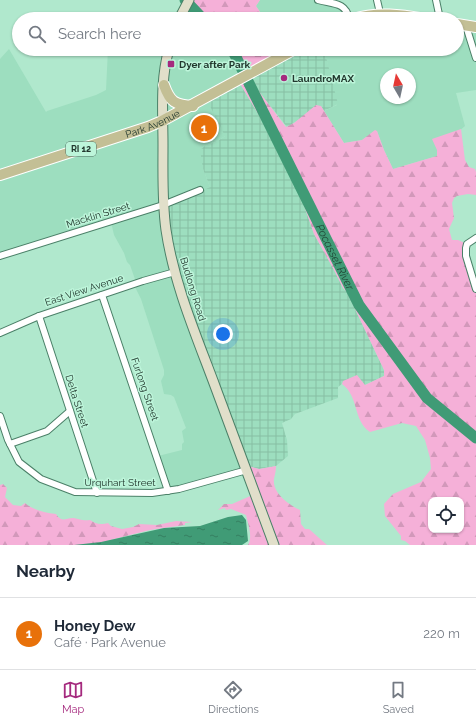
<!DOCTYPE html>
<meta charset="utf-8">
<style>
body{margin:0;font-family:Raleway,sans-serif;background:#f2f2f3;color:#1f2937}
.controls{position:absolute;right:12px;bottom:12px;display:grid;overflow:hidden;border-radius:8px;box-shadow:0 1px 3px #0004}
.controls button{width:36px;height:36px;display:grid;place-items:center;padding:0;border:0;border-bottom:1px solid #e0e1e3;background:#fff;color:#1f2937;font:20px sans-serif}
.compass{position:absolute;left:380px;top:68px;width:36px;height:36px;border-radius:50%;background:#fff;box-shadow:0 1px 3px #0004;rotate:351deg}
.you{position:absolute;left:223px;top:334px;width:14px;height:14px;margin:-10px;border:3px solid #fff;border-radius:50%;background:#1a73e8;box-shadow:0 0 0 6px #1a73e833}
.badge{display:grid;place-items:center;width:26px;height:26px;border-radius:50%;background:#a52a7e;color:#fff;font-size:13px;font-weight:700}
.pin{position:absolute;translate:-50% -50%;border:2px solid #fff;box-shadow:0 1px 4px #0006}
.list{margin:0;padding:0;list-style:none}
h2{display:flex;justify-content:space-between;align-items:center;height:52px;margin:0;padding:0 16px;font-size:17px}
h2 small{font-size:13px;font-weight:400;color:#747a83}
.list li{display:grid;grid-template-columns:26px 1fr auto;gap:12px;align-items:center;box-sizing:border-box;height:72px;padding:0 16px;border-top:1px solid #e0e1e3}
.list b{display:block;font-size:15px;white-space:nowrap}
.list p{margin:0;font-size:13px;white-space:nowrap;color:#747a83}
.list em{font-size:13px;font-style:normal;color:#747a83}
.icon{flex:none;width:22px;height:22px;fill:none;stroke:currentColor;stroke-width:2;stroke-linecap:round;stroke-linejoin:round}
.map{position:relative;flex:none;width:476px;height:545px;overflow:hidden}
.search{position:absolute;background:#fff;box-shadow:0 1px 3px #0004;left:12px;right:12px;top:12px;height:44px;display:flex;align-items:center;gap:10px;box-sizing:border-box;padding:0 14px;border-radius:22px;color:#747a83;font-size:15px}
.sheet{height:124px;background:#fff}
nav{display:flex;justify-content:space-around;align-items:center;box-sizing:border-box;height:56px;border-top:1px solid #e0e1e3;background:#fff;font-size:11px;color:#747a83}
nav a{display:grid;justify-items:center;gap:2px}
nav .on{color:#a52a7e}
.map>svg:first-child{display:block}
.built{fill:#9ddebf;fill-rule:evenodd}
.industrial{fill:url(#industrial-grid)}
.forest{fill:url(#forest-firs);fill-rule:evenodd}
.water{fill:url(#water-ripples)}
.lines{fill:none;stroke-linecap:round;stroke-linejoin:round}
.river{stroke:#409b76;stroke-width:11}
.street-casing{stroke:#4b8068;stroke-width:8}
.secondary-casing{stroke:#4b8068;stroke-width:11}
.primary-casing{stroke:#fff;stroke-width:12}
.street{stroke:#fff;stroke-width:6}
.secondary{stroke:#e1dfca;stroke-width:9}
.primary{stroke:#c3bf95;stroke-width:10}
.poi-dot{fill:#a52a7e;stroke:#bdf5da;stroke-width:1.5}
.labels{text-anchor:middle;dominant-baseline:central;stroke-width:3;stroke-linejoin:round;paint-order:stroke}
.shield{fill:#bdf5da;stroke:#507162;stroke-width:1}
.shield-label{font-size:9px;font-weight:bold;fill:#22382e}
.poi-label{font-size:10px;font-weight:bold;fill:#22382e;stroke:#bdf5da;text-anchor:start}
.street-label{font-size:10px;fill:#22382e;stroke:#bdf5da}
.water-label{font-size:11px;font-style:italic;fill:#204736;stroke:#bdf5da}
</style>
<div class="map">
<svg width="476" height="545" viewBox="0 0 476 545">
<defs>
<pattern id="industrial-grid" width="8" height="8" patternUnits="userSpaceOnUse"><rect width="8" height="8" fill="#9ddebf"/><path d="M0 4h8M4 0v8" fill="none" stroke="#87bfa4"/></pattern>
<pattern id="forest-firs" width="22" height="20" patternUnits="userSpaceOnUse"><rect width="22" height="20" fill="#f5b0d8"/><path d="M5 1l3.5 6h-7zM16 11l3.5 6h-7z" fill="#d298ba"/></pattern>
<pattern id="water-ripples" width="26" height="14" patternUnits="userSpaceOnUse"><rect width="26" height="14" fill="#409b76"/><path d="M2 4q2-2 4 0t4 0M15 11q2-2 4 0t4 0" fill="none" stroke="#357f61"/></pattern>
</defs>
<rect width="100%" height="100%" fill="#b0e8cd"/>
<!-- built -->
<g class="built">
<polygon points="260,0 322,0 337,4 350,19 265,19 256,6"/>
<path d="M 457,23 L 476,27 L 476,90 L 456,93 L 465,126 L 437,150 L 437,156 L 393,169 L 384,150 L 377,131 L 362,140 L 344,143 L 324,111 L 337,105 L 324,49 L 457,49 ZM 386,74 L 410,74 L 410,98 L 386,98 Z"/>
<polygon points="9,49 46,112 47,111 96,95 106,90 108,49 143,49 151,52 166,54 170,49 236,49 237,60 234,65 242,79 225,136 218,141 205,146 203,169 210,187 166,206 246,469 168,490 158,456 182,450 182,444 184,442 182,431 186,428 174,397 171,395 164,394 161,381 164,375 164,370 141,299 134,285 136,282 130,265 127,262 124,253 114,235 111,222 0,255 0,59"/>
</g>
<!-- industrial -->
<g class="industrial">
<polygon points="296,49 324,49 338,104 324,111 321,106 287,127 257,89 251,77"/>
<polygon points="239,82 281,152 300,194 314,234 334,270 343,288 347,292 384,370 384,376 365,385 344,381 342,384 338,387 338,398 295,414 291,419 282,423 287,440 288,456 276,466 259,469 245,465 175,271 166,206 210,187 203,169 200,150 205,146 218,141 225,136 207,100"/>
</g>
<!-- forest -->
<g class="forest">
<polygon points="190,0 260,0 256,6 265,19 182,19"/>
<path d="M 229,49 L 277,49 L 280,56 L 251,77 L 257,89 L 286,127 L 294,123 L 316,105 L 321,106 L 344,143 L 362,140 L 375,130 L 377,131 L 384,150 L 393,169 L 437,156 L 437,150 L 432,139 L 461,129 L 465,160 L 469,167 L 475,169 L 476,172 L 476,195 L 468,194 L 457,196 L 454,198 L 452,203 L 454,218 L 449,229 L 452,240 L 458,240 L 467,244 L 466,249 L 476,288 L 476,545 L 410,545 L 405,541 L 401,540 L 401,536 L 385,516 L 384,504 L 393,494 L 421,482 L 431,469 L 430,458 L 425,440 L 416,426 L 402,423 L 370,432 C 353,421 359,396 342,384 L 343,381 L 357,375 L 365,385 L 384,376 L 384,370 L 347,292 L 343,288 L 334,270 L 314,234 L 300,194 L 281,152 L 239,82 L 242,79 L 234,65 L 237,60 L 236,52 L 232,51 ZM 431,500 L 461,500 L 461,530 L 431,530 Z"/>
<path d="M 245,465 L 259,469 L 276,466 C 276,471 275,474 274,479 C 272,493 289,505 300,510 L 301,524 L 305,529 L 309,529 L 327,545 L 248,545 C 253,537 248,524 246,515 L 231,509 L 226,510 L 225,508 L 218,510 L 224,504 L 232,504 L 255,494 Z"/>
<path d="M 3,484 L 7,488 L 5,497 L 13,505 L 21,506 L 25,503 C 33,510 45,513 56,514 C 62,523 65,518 73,518 C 80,519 82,521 90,520 C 96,524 100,525 108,523 L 111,526 L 122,529 L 133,527 L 139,524 L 157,525 L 176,521 L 192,522 L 185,523 L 185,525 L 150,530 L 114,539 L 94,545 L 0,545 L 0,485 Z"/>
</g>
<!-- water -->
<polygon class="water" points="242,515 246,520 248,541 242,545 74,545 101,542 164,528 200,526 228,517"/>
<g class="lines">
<!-- river -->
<g class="river">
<polyline points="185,0 203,19"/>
<path id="s1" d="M 232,49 L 359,305 L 427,398 L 476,438"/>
</g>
<!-- street casing -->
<g class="street-casing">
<g id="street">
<path d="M 318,0 C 333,4 346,2 349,19"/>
<polyline points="377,0 380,13"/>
<polyline points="436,0 440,19"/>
<polyline points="466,26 476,58"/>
<polyline points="476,238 467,244 466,248 466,256 476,289"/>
<polyline points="0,256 163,205 200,190"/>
<polyline points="102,295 168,491"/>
<polyline points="39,316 97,493"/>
<polyline points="0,333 39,316 143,281 175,272"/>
<polyline points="0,416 8,440 19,462 41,479 75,492 152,493 179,489 247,470"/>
<polyline points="10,444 47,431 70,411"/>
</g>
</g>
<!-- secondary casing -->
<g class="secondary-casing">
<g id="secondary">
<polyline points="179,19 189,0"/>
<path d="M 169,49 C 160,80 163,113 163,145 C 163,174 162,202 166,230 C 174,284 196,335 215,386 C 235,439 254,492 274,545"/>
</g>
</g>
<!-- primary casing -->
<g class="primary-casing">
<g id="primary">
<path d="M 353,19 C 378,11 402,15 427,19"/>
<polyline points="457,24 476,27"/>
<path d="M 164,85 C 170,102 175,105 193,106"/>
<path id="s2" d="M 0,175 L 148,127 L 162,121 L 295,49"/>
</g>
</g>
<!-- street -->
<use href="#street" class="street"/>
<!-- secondary -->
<use href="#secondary" class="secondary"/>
<!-- primary -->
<use href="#primary" class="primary"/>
</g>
<!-- markers -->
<g class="poi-dot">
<rect x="167" y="60" width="8" height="8" rx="2"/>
<circle cx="284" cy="78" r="4"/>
</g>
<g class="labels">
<!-- shield labels -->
<rect class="shield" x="66" y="142" width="30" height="14" rx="3"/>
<g class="shield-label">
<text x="81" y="149">RI 12</text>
</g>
<!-- poi labels -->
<g class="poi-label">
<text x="179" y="64">Dyer after Park</text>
<text x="292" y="78">LaundroMAX</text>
</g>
<!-- street labels -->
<g class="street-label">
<text stroke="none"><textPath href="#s2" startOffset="161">Park Avenue</textPath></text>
<text transform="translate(98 215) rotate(-17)">Macklin Street</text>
<text transform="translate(193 289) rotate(73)">Budlong Road</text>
<text transform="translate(84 290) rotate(-18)">East View Avenue</text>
<text transform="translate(145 389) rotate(71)">Furlong Street</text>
<text transform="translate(77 401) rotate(72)">Delta Street</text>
<text x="120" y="482">Urquhart Street</text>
</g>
<!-- water labels -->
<g class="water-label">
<text stroke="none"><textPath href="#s1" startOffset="232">Pocasset River</textPath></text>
</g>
</g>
</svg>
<div class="controls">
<button><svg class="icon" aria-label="locate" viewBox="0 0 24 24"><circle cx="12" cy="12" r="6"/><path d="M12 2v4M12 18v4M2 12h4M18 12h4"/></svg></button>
</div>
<svg class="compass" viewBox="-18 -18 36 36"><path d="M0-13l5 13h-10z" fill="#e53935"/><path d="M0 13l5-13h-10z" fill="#747a83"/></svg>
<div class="you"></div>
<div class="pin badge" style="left:204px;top:128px;background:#e8710a">1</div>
<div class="search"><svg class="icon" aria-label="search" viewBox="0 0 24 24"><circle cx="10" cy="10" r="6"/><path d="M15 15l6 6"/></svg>Search here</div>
</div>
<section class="sheet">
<h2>Nearby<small></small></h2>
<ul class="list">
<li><span class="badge" style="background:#e8710a">1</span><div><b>Honey Dew</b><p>Café · Park Avenue</p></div><em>220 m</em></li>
</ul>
</section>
<nav>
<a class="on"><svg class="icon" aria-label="map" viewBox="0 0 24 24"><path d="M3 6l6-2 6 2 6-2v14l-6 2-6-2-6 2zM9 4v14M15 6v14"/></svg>Map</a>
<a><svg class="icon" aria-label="directions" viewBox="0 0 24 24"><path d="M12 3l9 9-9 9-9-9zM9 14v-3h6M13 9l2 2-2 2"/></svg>Directions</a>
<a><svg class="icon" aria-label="saved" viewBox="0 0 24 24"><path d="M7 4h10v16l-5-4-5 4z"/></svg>Saved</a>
</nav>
